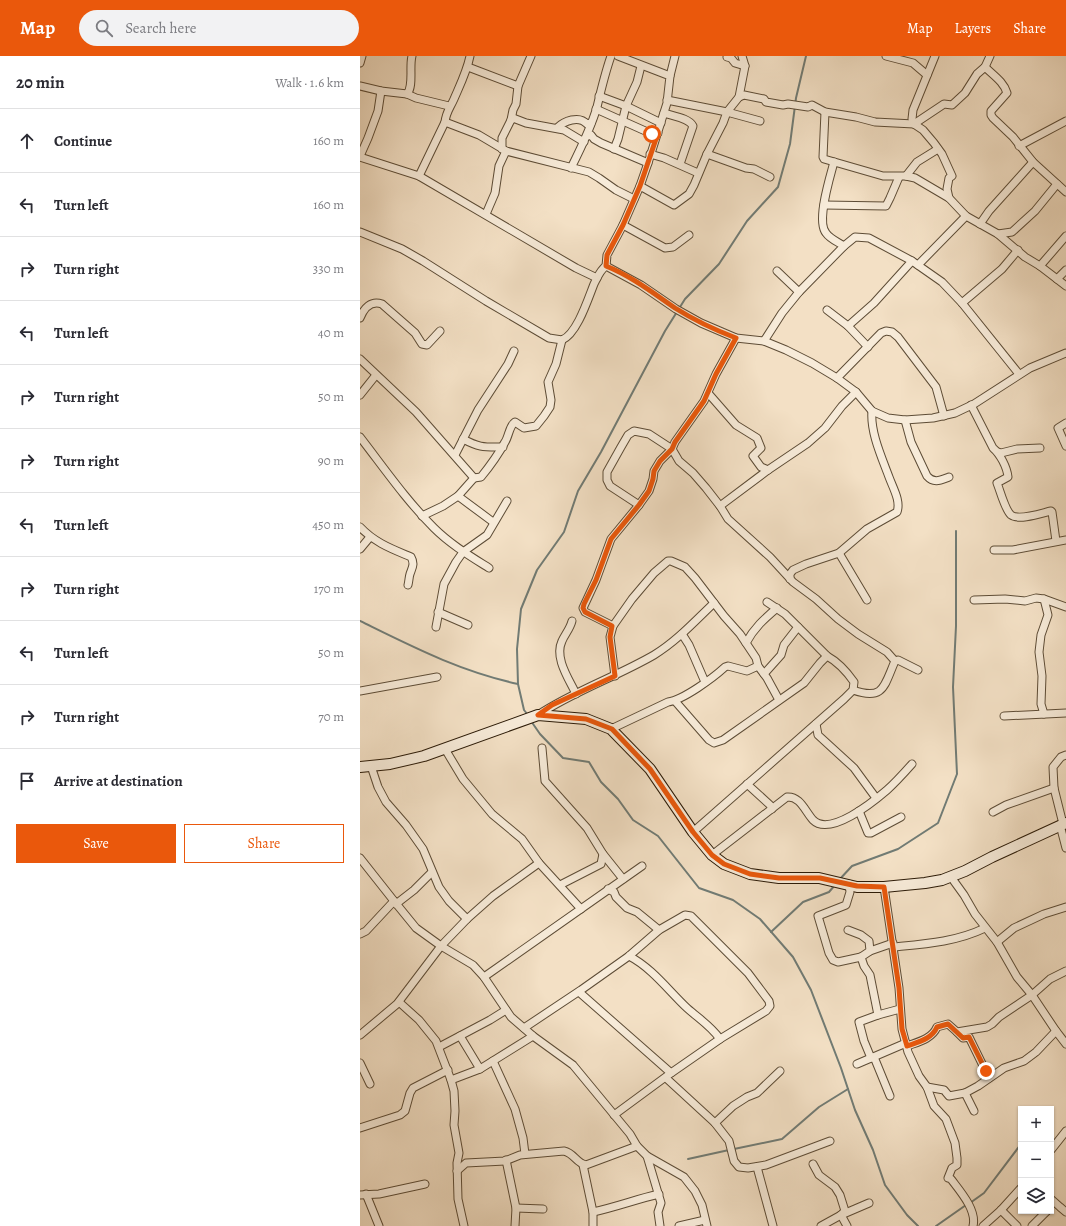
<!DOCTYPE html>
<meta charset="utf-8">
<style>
body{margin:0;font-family:Alegreya,serif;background:#f2f2f3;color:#2b2b33}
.controls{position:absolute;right:12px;bottom:12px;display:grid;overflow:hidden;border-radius:0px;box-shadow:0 1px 3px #0004}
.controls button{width:36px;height:36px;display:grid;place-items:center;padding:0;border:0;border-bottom:1px solid #e1e1e2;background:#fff;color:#2b2b33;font:20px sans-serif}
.stop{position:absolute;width:12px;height:12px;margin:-9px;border:3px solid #ea580c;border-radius:50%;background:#fff}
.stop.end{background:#ea580c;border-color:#fff;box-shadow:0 1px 4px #0008}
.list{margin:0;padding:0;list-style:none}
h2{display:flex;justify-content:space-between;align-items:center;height:52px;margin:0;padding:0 16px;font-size:17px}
h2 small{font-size:13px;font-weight:400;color:#7c7c81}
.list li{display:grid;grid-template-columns:26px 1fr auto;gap:12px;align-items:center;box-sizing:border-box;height:64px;padding:0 16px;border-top:1px solid #e1e1e2}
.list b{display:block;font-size:15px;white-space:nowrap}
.list em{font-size:13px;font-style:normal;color:#7c7c81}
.actions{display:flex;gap:8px;padding:12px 16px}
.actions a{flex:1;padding:9px 0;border:1px solid #ea580c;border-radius:0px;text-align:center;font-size:14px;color:#ea580c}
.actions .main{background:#ea580c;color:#fff}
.icon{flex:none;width:22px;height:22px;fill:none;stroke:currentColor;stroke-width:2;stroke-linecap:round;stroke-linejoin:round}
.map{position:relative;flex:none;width:706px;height:1170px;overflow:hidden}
header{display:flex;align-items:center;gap:24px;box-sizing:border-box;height:56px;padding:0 20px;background:#ea580c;color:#fff}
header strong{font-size:19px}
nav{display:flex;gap:22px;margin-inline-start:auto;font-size:14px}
.search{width:280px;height:36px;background:#f2f2f3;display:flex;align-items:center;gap:10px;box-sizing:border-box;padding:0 14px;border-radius:22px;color:#7c7c81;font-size:15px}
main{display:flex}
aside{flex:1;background:#fff}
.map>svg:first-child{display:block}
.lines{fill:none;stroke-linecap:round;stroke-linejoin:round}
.stream{stroke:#717b74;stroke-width:2}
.street-casing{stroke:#5d4c36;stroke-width:9}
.secondary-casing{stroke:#2b1a07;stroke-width:12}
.street{stroke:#f7ebd9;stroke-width:7}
.secondary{stroke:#f7ebd9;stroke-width:10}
.route{stroke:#ea580c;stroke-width:5}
</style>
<header>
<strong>Map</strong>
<div class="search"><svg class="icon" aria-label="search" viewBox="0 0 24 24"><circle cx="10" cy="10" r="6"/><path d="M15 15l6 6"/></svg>Search here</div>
<nav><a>Map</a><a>Layers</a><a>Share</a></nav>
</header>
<main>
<aside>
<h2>20 min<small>Walk · 1.6 km</small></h2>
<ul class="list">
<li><svg class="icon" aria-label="ahead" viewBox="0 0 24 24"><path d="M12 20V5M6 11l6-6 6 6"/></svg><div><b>Continue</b></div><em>160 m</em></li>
<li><svg class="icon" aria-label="left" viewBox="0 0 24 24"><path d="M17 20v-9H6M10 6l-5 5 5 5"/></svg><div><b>Turn left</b></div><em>160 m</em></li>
<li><svg class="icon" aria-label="right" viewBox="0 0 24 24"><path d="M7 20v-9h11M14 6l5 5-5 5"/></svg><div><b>Turn right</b></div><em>330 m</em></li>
<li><svg class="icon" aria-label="left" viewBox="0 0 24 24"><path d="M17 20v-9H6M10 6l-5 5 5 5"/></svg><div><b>Turn left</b></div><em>40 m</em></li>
<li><svg class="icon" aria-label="right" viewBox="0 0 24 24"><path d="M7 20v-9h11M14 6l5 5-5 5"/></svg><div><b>Turn right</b></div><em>50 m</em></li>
<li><svg class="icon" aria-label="right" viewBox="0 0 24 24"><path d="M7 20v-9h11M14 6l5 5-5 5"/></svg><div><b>Turn right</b></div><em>90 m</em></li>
<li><svg class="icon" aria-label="left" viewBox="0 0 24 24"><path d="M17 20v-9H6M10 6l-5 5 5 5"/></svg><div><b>Turn left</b></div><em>450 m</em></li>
<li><svg class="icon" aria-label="right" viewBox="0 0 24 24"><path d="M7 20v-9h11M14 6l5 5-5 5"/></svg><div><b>Turn right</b></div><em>170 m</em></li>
<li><svg class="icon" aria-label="left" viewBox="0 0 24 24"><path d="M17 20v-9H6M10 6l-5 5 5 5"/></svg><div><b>Turn left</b></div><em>50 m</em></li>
<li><svg class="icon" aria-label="right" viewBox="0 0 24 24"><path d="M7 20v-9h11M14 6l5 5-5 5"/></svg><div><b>Turn right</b></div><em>70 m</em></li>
<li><svg class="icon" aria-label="arrive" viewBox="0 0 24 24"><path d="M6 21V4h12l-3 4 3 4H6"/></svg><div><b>Arrive at destination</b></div></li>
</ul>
<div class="actions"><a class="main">Save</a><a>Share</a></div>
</aside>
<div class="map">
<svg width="706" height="1170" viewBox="0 0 706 1170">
<rect width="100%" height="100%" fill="#f3e0c5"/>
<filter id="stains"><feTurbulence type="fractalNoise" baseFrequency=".005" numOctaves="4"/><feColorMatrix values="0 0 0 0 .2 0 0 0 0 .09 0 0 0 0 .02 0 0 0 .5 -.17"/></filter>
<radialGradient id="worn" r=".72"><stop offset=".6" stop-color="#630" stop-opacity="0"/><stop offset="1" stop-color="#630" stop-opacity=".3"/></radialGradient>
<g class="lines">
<!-- stream -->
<g class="stream">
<path d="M 0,565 C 53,591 99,615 158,628"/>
<polyline points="168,659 164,654 158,628 157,593 161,553 177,514 204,476 218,435 241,396 305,275 325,243 359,208 387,165 418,131 430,88 436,42 446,0"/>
<polyline points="171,665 180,678 203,702 229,706 241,726 258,743 273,764 298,780 339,832 373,844 400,863 433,901 451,934 481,1012 495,1054 513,1094 525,1129 547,1159 558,1170"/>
<polyline points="479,824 492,810 538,793 578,767 597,718 593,631 596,570 596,475"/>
<polyline points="411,876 443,846 469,836 475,829"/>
<polyline points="374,1093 422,1083 459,1051 488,1033"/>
<polyline points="328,1103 369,1094"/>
<polyline points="610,1147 624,1137 661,1088"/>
<polyline points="576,1170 606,1149"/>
</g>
<!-- street casing -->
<g class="street-casing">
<g id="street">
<polyline points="526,0 553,7 567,19"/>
<polyline points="367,1 371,2 375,7 385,10"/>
<polyline points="0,7 2,0"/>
<polyline points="108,11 158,30"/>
<path d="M 625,11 C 633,19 644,26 647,37 L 631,55 L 631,59 L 633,62 L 653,81 L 673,106 L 706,136"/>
<polyline points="310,20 315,0"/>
<polyline points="0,30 21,35 47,38 56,42 89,50"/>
<path d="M 47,38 C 54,30 49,11 52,0"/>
<polyline points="239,40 266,50 301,67"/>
<polyline points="379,41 384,39 404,43 406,46 423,49 428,48 448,51 452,49 465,56 496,61 515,66 554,68 563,74 574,87 582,98 592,120 589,122 587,133 589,142"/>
<polyline points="307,44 367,56 400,65"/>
<polyline points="236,53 292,78 298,77"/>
<polyline points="465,56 463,101 464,103 523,120 546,120 555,122 589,142 606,160 638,178 665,201 680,210 706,230"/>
<path d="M 304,57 C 313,60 329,62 333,70 L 320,108"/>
<polyline points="151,64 153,62 166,67 204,74 224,86"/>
<polyline points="85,66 119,79 146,95 229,116 239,122 256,134 274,143"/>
<polyline points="554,68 584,48 592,49 605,37 617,18 625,11 630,0"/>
<polyline points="554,68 552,63 553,54 575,0"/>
<path d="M 197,72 C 204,65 219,59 227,68 L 231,67"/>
<polyline points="227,80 231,79 234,83 241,87 288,107"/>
<polyline points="659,90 706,65"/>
<polyline points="142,93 142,82 151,64 153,54 156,48 158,30 171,0"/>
<polyline points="254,93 258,83 266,50 277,26 281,10"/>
<polyline points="290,98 304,102 338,117"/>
<polyline points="347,98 386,112 394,113 410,121"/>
<polyline points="0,100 8,82 18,55 21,35"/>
<polyline points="0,101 59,120 216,212 237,222"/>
<path d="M 474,106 C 470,121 456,165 466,177 C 470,183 478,186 484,190"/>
<path d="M 211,112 C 221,92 231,72 237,51 C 241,34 245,17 251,0"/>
<path d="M 59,120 L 85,66 C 86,56 90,52 94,43 C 100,29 107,15 110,0"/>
<polyline points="546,120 557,106 578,93"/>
<polyline points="280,130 314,149 329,138 334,129 347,98 363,67 367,56 379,41 385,10 382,0"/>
<polyline points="464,149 526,150 530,142 539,121"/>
<polyline points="126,158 135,137 139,110 146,95"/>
<polyline points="620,168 629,155 673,106"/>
<polyline points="263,169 305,192 313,191 329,179"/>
<path d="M 0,176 L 42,193 L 63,205 L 126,245 L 189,282 L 202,284 C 217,278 228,243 234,228 C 237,222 240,214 246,210 L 281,229 L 316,253 L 341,267 L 376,282 L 404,285 L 426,294 L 452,307 L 477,322 L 496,336 L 512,355 L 528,362 L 545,364 L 573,362 L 595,357 L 614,348 L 670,312 L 706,297"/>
<polyline points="638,178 652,176 675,155 697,128"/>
<polyline points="558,209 606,160"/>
<polyline points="246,210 247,199 263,169 280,130 288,107 307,47 310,20 258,0"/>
<polyline points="680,210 706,180"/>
<polyline points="417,215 439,236"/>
<polyline points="697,223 706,214"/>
<polyline points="602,247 642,213 658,194"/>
<polyline points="467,254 488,270 508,291"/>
<path d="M 0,262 C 4,252 11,244 22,248 L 55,277 L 62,288 L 67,289 L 80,275"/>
<polyline points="488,270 514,247 552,205"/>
<polyline points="404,285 422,257 439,236 484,190 495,181 509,182 552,205 582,226 602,247 659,318"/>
<polyline points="0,303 56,356 114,422 98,440 83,450 62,460"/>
<polyline points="477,322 521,277 526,275 532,276 538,281 576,331 584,360"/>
<polyline points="348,337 376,369 397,382 401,392 393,400 401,411 408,414"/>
<polyline points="0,339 16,319"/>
<path d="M 611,349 L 633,392 C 640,398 647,411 648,421 L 637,427 C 640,434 645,454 651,459 C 659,465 682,457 691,455 L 692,456 L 696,485"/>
<path d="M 545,364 L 551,386 L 567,420 C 574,428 581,424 589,421"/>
<polyline points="706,367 698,372 706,390"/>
<path d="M 0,381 C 24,412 46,444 74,472 C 90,488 110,500 129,512"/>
<path d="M 103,383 C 120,392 124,391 143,391"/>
<polyline points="638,396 641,397 657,393 680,392"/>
<polyline points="95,399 118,354 148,308 154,295"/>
<path d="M 114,422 L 121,421 C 130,410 138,399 145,386 C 149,380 149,370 155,366 L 164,372 L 176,370 L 184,360 L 190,351 L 191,344 L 188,326 L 196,308 L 202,284"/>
<polyline points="98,440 133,466"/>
<polyline points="279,449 250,430 247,424 247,416 261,391 268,379 274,375 289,378 312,393 319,405 333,417 346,432 360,450 368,463 410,501 433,526 456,543 478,563 498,578 527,596 535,605 538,604 558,614"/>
<polyline points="360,450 408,414 448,387 465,372 482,350 496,336"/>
<path d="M 0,471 C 15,487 32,493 51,501 C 55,508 52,512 50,518 C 49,521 49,525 48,529"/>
<polyline points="0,493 10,481"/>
<polyline points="634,494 653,494 706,484"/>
<polyline points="479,497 507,544"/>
<path d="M 430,523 L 430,518 L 433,514 L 446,508 L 479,497 L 507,473 L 537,456 C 541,445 533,432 529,421 C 522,402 510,376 512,355"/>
<polyline points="614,544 645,543 665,545 676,542 684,543 706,551"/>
<polyline points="78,556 108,569"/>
<path d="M 212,565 C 210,573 205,578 202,585 C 194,602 209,623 216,638"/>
<polyline points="253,570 225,556 223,552 236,524 251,483 279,449 289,435 293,423 294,415 300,405 312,393 315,386 344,345 356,318 376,282"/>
<polyline points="76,571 84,528 96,506 103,496 127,479 147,445"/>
<polyline points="322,578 329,589 345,626"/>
<path d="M 386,587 C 394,572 404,563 417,552"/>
<polyline points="404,618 421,599 424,589 438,571"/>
<polyline points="255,620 250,581 253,570 272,543 294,517 308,505 311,505 325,511 335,522 364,560 380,578 396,602 398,610 407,622 419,644"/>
<path d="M 493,634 C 524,645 524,630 535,605"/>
<polyline points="0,635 77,621"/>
<polyline points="315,645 349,684 354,687 363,684 444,627 460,607 467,600"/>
<polyline points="684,658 681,648 682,620 679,596 681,579 688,559 684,543"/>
<path d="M 178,659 C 214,635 256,621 294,599 C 317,585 335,565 354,547"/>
<polyline points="644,660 706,657"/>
<polyline points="456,668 458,679 494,712 516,742"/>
<path d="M 251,673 L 308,646 C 323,644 353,622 365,611 L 368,610 L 387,615 L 398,610"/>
<polyline points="182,692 185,725 227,772 243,798 241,808 200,829"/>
<polyline points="85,693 103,723 132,758 162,783 179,807 221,853"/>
<polyline points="11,710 18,731 26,746 46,769 63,793 79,831 89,845 107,863"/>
<polyline points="387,728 410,749 412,753"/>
<polyline points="499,755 508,777 511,777 541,761"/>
<polyline points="633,756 646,749 694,732"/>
<polyline points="703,768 694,732 693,711 701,701 706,699"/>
<polyline points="700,769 706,792"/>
<path d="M 333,776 L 484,643 L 493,634 L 494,626 C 487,616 478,606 467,600 L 425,558 L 407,546"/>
<polyline points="243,798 263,823"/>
<path d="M 352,799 L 427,741 C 440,740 445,755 453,764 C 470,781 513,746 527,734 C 536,726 544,717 552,708"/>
<polyline points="0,802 34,845 56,872 81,890 113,909 124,921 151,961 173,980 213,1009 270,1078 277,1090 287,1100 324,1121 335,1135 342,1149 347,1170"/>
<polyline points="591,821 604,839 615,858 637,886 657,921 672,939 696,975 706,988"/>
<polyline points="489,828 490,836 486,849 458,860 469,897 473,904 478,906 501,901"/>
<path d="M 524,831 L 539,932 L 542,973 L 548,996 L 559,1020 L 567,1031 L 574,1050 L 586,1063 L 595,1087 L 597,1102 L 597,1109 L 592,1112 L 588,1122 L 591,1123 C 600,1135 617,1154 613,1170"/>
<polyline points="248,833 254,836 256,841 267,852 277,856 299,874"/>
<polyline points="36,848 54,834 72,816"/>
<polyline points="488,874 501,879 509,885 510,895 501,901 504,910 510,919 518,959"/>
<polyline points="0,878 6,875 34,845"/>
<polyline points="637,886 654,872 684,858 706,851"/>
<path d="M 534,891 C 565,888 596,886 625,872"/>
<polyline points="510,895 533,887"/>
<path d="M 269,900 C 292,912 308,934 327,952 C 338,962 351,970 360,983"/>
<polyline points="124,921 282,810"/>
<polyline points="219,936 311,1017"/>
<polyline points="39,946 59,964 76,985 91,1024 94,1035 95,1055 94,1069 99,1097 97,1107 98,1143 104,1170"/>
<polyline points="164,972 221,934 269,900 299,874 325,859 331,860 388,917 409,945 410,950 406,955 360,983 311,1017 254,1059"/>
<polyline points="597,976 603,982 609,981 629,1022"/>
<polyline points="0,979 37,948 81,890 107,863 133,840 179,807"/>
<polyline points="100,980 120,1013"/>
<path d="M 547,990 C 558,986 572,983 577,971 L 588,968 L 597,976 L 627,971 L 632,968 L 639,961 L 672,939 L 690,923 L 706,915"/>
<polyline points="79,991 130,964 146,954"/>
<polyline points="514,1001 530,1040"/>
<polyline points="511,1002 504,985 499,966 518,959 540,953"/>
<polyline points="133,1005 155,1053 163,1082 165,1098"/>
<polyline points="0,1007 10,1028"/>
<polyline points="497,1008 546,987"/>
<polyline points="306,1022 355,1067 369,1085 374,1105 379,1111 388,1112 406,1109 470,1085"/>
<polyline points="91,1024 120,1013 173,980"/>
<polyline points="567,1031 584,1034 589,1040 605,1037 614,1055"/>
<polyline points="605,1037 618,1030 644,1012 664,1005 676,996 696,975"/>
<polyline points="355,1067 373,1050 387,1041 397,1037 420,1015"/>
<polyline points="0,1072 40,1059 45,1055 50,1037 53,1032 88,1014"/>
<polyline points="691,1094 706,1075"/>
<polyline points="287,1100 301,1147 298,1156 300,1170"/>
<polyline points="146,1104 156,1152 155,1170"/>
<polyline points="453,1108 459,1119 475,1131 480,1139 485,1155 481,1159"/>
<polyline points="223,1109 233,1156 233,1170"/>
<polyline points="397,1111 413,1170"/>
<path d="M 97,1115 L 106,1107 L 145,1105 L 160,1099 L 204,1095 C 214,1097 216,1107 226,1109 L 277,1090"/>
<polyline points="6,1138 19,1170"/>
<polyline points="0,1139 19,1138 65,1128"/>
<polyline points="691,1143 700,1151 706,1156"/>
<polyline points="156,1152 183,1153"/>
<polyline points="641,1154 657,1170"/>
<path d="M 233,1156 C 256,1151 277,1143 299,1138"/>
<polyline points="481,1159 487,1170"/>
<polyline points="319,1170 345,1164"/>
<polyline points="461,1170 481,1159 509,1147"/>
<polyline points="623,1170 641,1154 661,1132"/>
<polyline points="672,1170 687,1155"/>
</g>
</g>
<!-- secondary casing -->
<g class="secondary-casing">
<polyline id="secondary" points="0,711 30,708 64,700 178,659 226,663 251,673 290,713 333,776 352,799 364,808 390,818 419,822 459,822 497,831 524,831 565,827 582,824 605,815 632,801 706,767"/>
</g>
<!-- street -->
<use href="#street" class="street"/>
<!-- secondary -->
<use href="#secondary" class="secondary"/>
</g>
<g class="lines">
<!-- route -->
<path class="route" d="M 292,78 L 298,77 L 280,130 L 263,169 L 247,199 L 246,210 C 271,220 293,237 315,252 C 334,264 355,274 376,282 L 356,318 L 344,345 L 315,386 L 312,393 L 300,405 L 294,415 L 293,423 L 289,435 L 279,449 L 251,483 L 236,524 L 224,548 L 223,552 L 225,556 L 252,570 L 250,581 L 255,620 L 192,649 L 178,659 L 226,663 L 252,673 L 290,713 L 333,776 L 352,799 L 364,808 L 390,818 L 419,822 L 460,822 L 497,830 L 524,831 L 539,932 L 542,973 L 547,990 C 558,986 572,983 577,971 L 588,968 L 603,982 L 609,981 L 626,1015"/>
</g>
<rect width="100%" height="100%" filter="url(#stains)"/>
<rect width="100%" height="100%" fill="url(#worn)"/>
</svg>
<div class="controls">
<button>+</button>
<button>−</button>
<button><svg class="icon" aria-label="layers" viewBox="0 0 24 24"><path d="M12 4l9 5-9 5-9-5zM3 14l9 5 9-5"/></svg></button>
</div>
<div class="stop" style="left:292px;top:78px"></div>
<div class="stop end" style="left:626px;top:1015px"></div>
</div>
</main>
